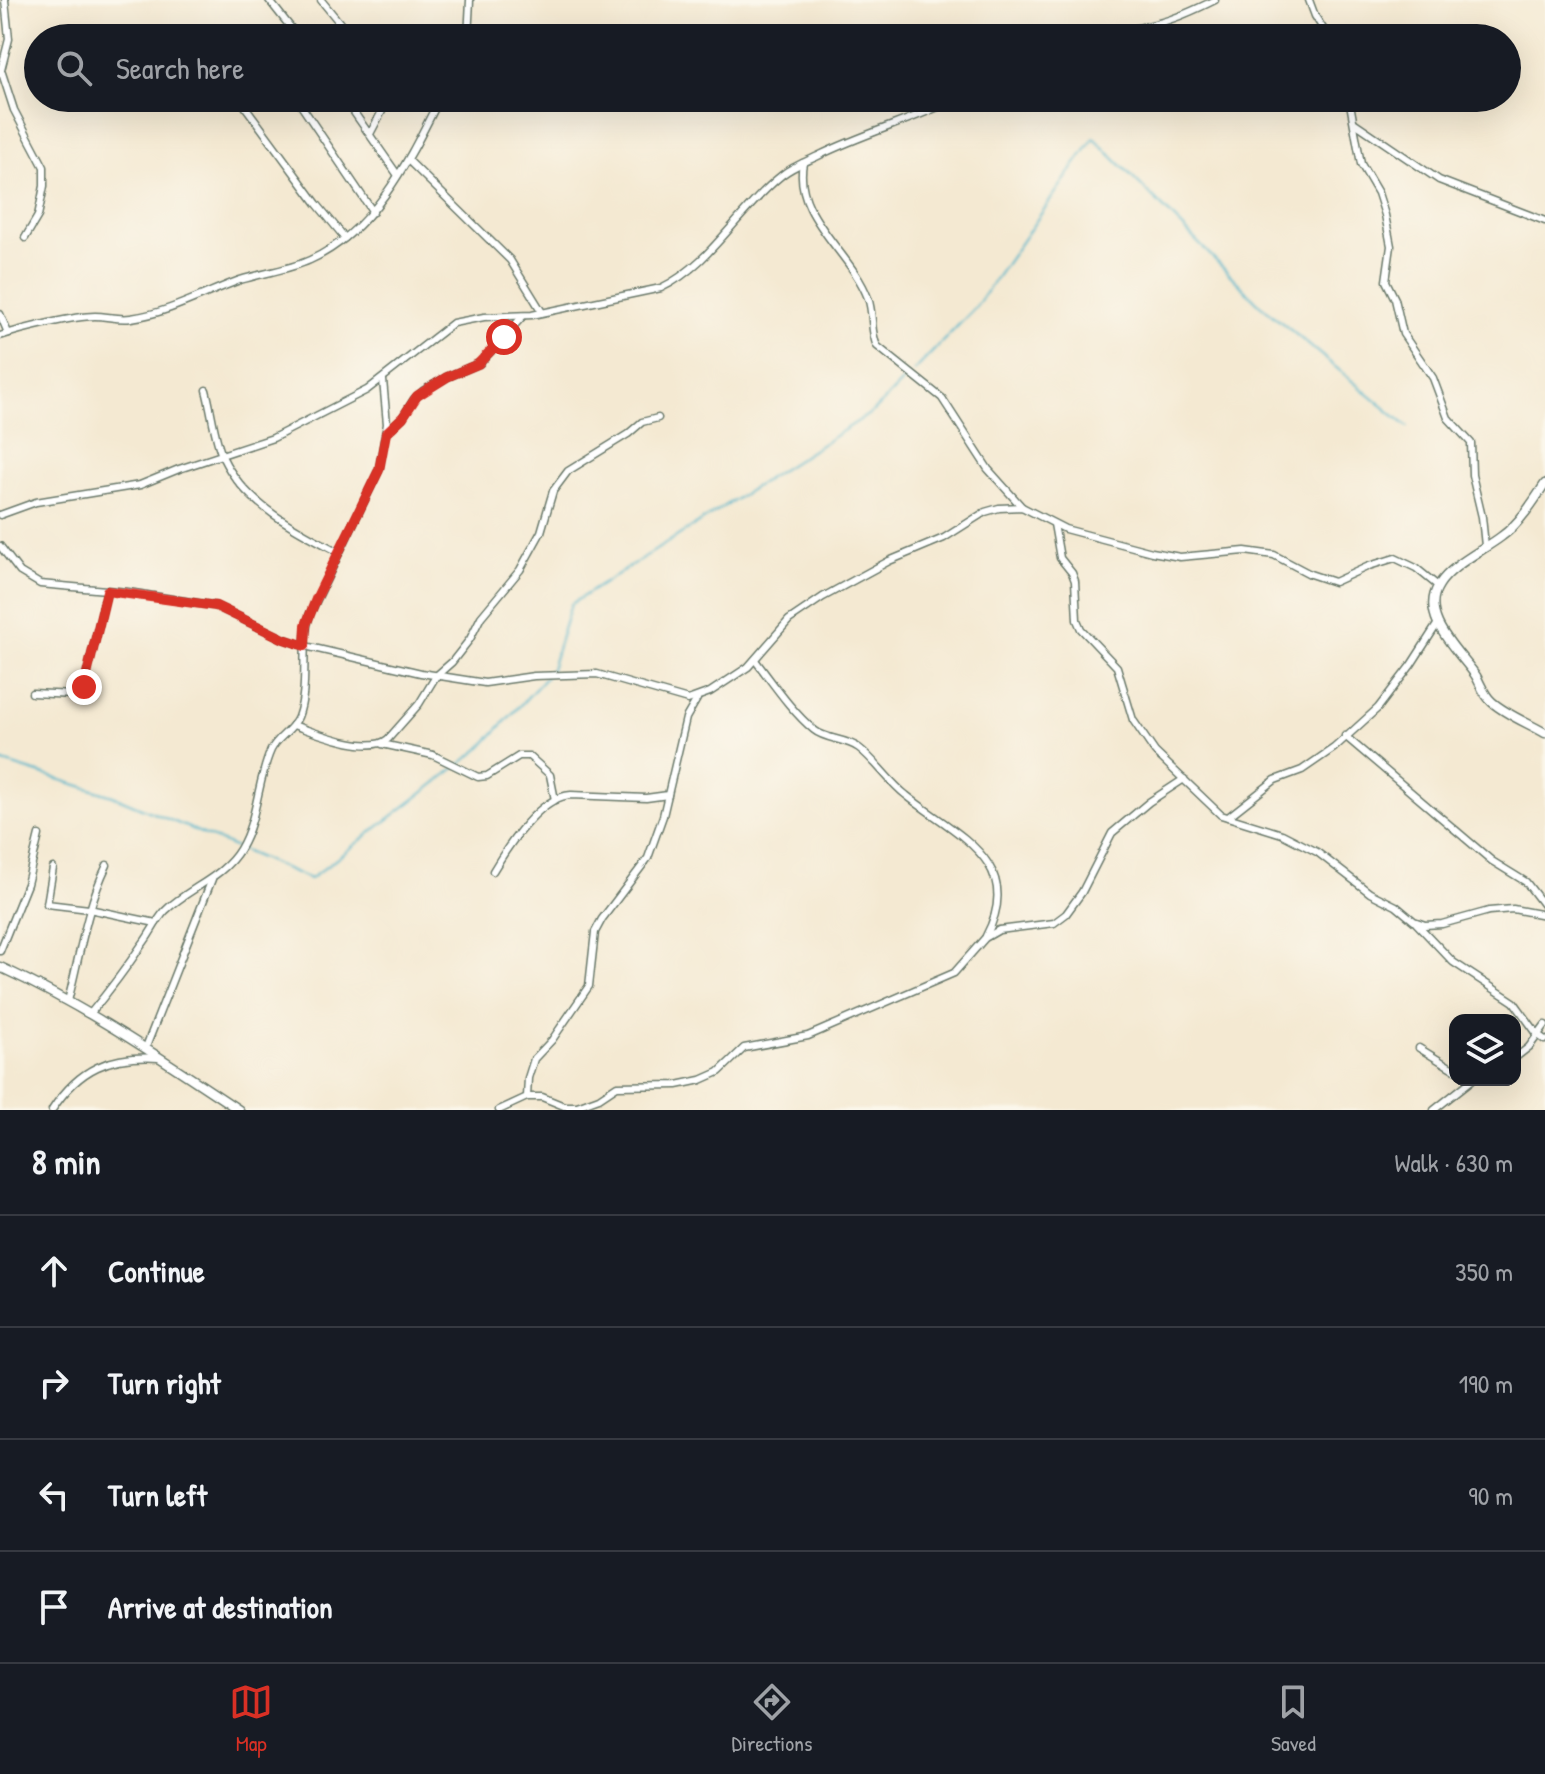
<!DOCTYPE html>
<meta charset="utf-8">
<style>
body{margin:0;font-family:"Patrick Hand",sans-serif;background:#242831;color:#f1f3f6}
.controls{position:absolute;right:24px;bottom:24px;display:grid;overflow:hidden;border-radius:16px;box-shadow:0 8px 32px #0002}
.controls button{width:72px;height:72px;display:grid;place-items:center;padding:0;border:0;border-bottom:2px solid #363941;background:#171b24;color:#f1f3f6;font:40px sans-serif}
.stop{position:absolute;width:24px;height:24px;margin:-18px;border:6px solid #d93025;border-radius:50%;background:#fff}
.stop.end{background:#d93025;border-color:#fff;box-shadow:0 2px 8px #0008}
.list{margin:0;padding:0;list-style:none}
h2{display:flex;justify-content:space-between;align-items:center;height:104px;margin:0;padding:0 32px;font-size:34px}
h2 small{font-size:26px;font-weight:400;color:#9ea1a6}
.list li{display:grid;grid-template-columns:52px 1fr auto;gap:24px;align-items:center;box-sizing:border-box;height:112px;padding:0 32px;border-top:2px solid #363941}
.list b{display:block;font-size:30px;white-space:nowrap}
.list em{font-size:26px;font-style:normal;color:#9ea1a6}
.icon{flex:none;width:44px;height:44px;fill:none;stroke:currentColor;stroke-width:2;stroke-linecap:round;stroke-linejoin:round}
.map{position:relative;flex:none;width:1545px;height:1110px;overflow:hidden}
.search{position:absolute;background:#171b24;box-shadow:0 8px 32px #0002;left:24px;right:24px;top:24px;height:88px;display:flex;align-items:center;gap:20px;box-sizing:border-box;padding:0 28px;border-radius:44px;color:#9ea1a6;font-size:30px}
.sheet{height:552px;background:#171b24}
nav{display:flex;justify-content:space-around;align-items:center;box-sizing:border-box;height:112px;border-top:2px solid #363941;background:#171b24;font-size:22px;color:#9ea1a6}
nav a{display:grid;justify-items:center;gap:4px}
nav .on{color:#d93025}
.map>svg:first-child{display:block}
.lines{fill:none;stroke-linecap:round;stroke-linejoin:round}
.stream{stroke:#4bb3ca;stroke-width:2}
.street-casing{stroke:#6a796b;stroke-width:9}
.secondary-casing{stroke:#6a796b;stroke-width:11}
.street{stroke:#fff;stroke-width:6}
.secondary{stroke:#fff;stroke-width:8}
.route{stroke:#d93025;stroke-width:10}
</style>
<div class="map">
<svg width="1545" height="1110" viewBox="0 0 1545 1110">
<rect width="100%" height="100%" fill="#fbf7ec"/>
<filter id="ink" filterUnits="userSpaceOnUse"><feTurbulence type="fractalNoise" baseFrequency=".0125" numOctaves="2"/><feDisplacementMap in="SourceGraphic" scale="16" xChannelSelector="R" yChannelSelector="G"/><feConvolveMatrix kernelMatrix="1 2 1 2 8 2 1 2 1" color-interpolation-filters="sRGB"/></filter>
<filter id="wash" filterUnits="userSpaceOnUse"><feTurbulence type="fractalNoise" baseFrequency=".006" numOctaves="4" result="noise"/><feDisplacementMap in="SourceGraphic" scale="32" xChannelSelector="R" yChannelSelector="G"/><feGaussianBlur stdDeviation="1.8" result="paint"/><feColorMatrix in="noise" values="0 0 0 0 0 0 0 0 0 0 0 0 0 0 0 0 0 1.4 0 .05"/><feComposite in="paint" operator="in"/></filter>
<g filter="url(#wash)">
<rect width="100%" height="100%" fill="#f4e9d2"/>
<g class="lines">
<!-- stream -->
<g class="stream">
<polyline points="914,371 975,308 1094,138 1259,304 1408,427"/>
<polyline points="550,672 571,604 874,411 909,375"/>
<polyline points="0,761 113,796 310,879 480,749 546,677"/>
</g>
</g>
</g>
<g filter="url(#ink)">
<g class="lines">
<!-- street casing -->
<g class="street-casing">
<g id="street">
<polyline points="269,0 299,38"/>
<polyline points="321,0 352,38"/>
<polyline points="1309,0 1315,16 1329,38"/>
<polyline points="468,38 470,0"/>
<path d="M 1093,38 C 1116,31 1139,29 1162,22 C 1180,17 1197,9 1215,0"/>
<polyline points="2,73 14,110 44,167 44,186 38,216 25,238"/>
<polyline points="0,74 9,39 5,0"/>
<polyline points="239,98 317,204 345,238"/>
<polyline points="296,98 373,212"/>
<polyline points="344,98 397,174"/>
<polyline points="1349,98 1361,164 1378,193 1385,215 1391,246 1386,281 1395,299 1403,334 1433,378 1448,418 1471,443 1472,475 1482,517 1485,546"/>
<polyline points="1355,123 1439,180 1545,221"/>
<polyline points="370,134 389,98"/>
<polyline points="408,160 510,260 542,312"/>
<path d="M 803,163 C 793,216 851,252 868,298 C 874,314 870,332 877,346 L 942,398 L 988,469 L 1022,507"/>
<polyline points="0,314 8,333"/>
<path d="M 0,336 C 21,329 74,316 95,316 C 107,316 119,320 131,318 C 169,313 204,293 240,280 C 263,273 288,270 310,260 C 376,230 409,159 440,98"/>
<path d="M 206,390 C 212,412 214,438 223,458 C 245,504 296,530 339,552"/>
<polyline points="386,433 403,417 414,399 423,391 447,377 480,363 523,316"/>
<path d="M 0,515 L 36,502 L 140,485 L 179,469 L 273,438 L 367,390 L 453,323 L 484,317 L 532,315 L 661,288 C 711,264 739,209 782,175 C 793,166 808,161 820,155 C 865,133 913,120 958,98"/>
<polyline points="1054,524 1060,558 1072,573 1075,581 1077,620 1081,629 1117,667 1133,720 1155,752 1221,815 1282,834 1317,852 1370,893 1396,906 1414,921 1425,925 1442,924 1489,911 1513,909 1545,915"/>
<polyline points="0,546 20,572 40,584 128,592 216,606 284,639 305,646 421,673 485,683 534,676 597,674 688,700 710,692 748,667 789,620 823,597 889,561 944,538 985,512 999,508 1022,507 1065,529 1152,552 1180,557 1245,551 1274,555 1310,574 1334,582 1369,566 1395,558 1416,568 1438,586"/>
<path d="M 755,660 C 772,682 792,712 814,730 C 826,740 846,738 859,748 C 875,760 889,782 906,795 C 954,834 1026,861 986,936"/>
<polyline points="32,693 74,695 84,687 107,591"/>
<path d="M 293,725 C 314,732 369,755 388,739 L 419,704 L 436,676 L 452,662 L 470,639 L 481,617 L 520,570 L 541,532 L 553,491 L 568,471 L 628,434 L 642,422 L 658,418"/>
<polyline points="1345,736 1492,861 1526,882 1545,907"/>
<polyline points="382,744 433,755 478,777 487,776 519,756 529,756 550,775 555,800"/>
<polyline points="1228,817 1275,780 1302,770 1334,748 1378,708 1411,665 1438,623"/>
<polyline points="53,868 47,904 89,909 156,923"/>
<path d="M 493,871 C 508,846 539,797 571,795 L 646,798 L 668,795"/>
<polyline points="1416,923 1453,962 1514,1002 1538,1035 1545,1040"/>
<polyline points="0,951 27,884 39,835"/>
<path d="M 68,1001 C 80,955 86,908 107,865"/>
<path d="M 90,1014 C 108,992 125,970 141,946 C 150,935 155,922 165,911 C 188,888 223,878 240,849 C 258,819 257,781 271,750 C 277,737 293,730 298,717 C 310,685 299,647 310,614 L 379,470 L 387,424 L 383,380"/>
<polyline points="146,1047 212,879"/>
<polyline points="1419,1048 1455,1070"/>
<polyline points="1515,1058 1529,1047 1545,1025"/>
<polyline points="527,1097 528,1078 534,1059 552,1040 589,986 595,932 602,919 648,858 663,816 686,718 697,699"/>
<path d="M 52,1110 C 79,1068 110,1055 159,1058"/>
<polyline points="499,1110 527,1097 542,1097 564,1106 577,1106 599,1098 617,1086 677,1085 701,1080 719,1072 744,1048 808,1036 954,973 985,938 999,930 1054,923 1066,914 1082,892 1112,833 1149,802 1184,779"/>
<polyline points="1434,1110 1472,1080"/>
</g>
</g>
<!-- secondary casing -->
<g class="secondary-casing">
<g id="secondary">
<path d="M 1545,484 C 1534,501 1519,524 1502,536 C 1484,550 1451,565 1439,585 C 1418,617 1460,652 1476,676 C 1481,685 1484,695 1492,702 C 1507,715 1528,723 1545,733"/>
<path d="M 0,967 C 85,1006 161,1058 239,1110"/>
</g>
</g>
<!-- street -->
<use href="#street" class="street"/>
<!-- secondary -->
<use href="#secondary" class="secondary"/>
</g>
</g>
<g class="lines" filter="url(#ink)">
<!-- route -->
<polyline class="route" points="84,687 107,591 216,606 284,639 305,646 306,625 316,599 379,470 386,433 403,417 417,396 447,377 478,364 504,337"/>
</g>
</svg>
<div class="controls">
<button><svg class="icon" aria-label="layers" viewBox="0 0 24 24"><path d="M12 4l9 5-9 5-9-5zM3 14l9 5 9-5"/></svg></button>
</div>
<div class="stop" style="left:504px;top:337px"></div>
<div class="stop end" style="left:84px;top:687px"></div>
<div class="search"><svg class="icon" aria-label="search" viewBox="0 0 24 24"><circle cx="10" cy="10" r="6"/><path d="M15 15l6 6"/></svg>Search here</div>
</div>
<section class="sheet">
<h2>8 min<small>Walk · 630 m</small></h2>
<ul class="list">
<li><svg class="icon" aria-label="ahead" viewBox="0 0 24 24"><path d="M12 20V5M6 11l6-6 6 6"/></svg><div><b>Continue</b></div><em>350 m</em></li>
<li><svg class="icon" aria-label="right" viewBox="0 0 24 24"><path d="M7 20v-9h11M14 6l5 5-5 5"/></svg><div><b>Turn right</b></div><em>190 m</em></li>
<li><svg class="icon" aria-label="left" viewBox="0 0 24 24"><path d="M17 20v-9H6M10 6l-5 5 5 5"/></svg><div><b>Turn left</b></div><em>90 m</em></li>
<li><svg class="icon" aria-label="arrive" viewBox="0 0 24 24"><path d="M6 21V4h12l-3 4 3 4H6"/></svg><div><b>Arrive at destination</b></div></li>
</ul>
</section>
<nav>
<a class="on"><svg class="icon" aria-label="map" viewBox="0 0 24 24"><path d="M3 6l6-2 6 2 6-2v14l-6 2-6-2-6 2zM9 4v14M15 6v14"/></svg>Map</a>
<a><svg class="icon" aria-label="directions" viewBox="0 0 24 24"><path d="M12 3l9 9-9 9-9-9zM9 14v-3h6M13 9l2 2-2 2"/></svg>Directions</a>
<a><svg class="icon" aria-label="saved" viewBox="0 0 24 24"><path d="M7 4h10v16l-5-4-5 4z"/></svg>Saved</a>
</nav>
